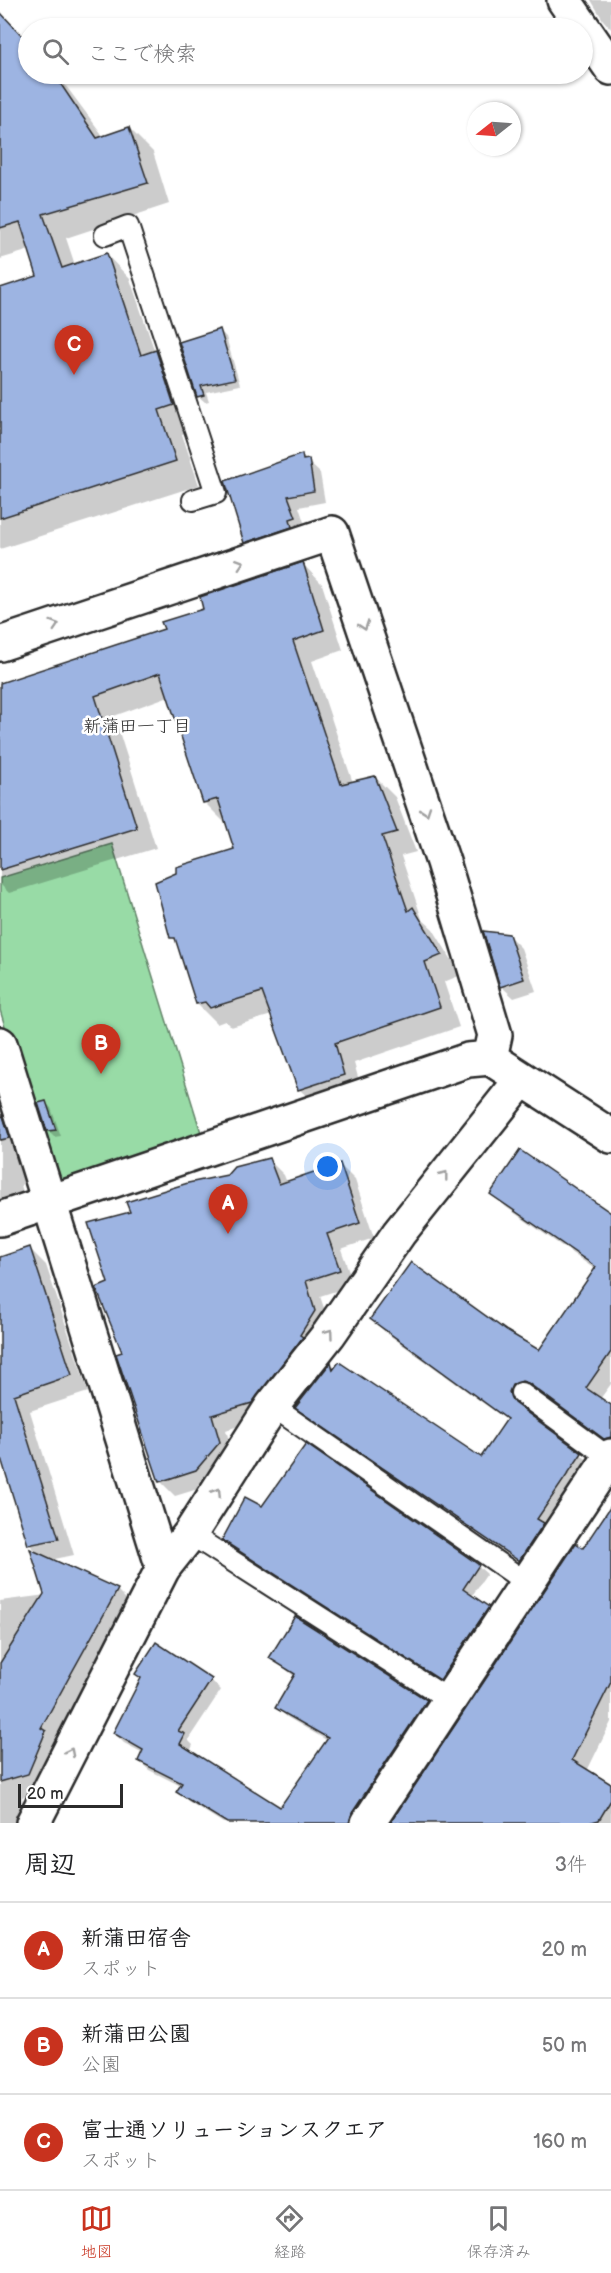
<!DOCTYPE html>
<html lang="ja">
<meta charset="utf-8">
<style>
body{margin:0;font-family:"Balsamiq Sans","Klee One",sans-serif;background:#f2f2f2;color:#202124}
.compass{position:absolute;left:467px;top:102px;width:54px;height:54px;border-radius:50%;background:#fff;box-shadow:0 2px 4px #0004;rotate:253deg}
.scale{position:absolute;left:18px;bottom:15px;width:105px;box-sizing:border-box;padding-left:6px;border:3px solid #2b2b2b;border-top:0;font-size:16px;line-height:21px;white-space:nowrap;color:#2b2b2b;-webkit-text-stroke:4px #fff;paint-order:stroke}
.you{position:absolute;left:328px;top:1167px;width:21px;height:21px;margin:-15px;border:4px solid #fff;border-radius:50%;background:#1a73e8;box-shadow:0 0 0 9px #1a73e833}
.badge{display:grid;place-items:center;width:39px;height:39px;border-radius:50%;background:#c8321e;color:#fff;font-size:20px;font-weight:700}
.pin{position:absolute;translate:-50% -50px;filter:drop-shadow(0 2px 3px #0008)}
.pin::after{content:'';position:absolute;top:32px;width:21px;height:18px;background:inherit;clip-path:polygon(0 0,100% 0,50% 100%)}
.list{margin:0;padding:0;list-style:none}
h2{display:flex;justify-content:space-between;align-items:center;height:78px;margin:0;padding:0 24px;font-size:26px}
h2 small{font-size:20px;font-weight:400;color:#757577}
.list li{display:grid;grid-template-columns:39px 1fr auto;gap:18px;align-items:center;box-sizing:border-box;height:96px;padding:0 24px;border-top:2px solid #e0e0e0}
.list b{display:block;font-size:22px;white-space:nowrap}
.list p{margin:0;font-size:20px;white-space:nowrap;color:#757577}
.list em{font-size:20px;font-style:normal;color:#757577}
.icon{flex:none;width:33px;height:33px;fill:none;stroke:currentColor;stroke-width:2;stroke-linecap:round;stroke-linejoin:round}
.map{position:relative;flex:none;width:611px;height:1823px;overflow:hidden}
.search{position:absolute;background:#fff;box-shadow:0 2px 4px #0004;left:18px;right:18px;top:18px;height:66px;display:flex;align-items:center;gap:15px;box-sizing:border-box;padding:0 21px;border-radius:33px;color:#757577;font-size:22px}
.sheet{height:366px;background:#fff}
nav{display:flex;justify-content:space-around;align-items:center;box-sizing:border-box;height:84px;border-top:2px solid #e0e0e0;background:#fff;font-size:16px;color:#757577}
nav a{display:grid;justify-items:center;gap:3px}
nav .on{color:#c8321e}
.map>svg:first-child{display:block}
.green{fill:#98dba6;stroke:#628368;stroke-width:1.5}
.shadow{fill:#0003}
.building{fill:#9db4e2;stroke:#2b2b2b;stroke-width:1.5}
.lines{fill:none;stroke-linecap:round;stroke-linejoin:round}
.lane-casing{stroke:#2b2b2b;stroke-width:24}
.street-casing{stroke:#2b2b2b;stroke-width:38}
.lane{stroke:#fff;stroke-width:20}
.street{stroke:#fff;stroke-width:33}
.oneway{stroke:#a0a0a0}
.labels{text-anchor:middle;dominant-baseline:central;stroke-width:5;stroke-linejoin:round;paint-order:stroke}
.neighbourhood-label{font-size:18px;fill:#2b2b2b;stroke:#fff}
</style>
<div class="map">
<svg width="611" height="1823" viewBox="0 0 611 1823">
<rect width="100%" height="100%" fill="#fff"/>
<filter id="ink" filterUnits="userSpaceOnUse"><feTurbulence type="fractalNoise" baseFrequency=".0167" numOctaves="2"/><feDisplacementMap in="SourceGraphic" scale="12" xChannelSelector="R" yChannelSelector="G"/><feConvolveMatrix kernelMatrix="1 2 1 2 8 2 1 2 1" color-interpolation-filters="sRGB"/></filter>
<g filter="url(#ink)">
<!-- green -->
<polygon class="green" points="112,844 203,1139 53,1184 0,1010 0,878"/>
<!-- shadow -->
<g class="shadow">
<polygon points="591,0 611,0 611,29 603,20"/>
<polygon points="0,16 28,43 28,74 57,74 104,137 129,128 153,152 169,204 66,238 75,265 107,255 130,279 155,352 179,375 197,429 182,434 199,485 0,549 0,289 39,277 30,250 0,259"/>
<polygon points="220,331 226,337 240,385 206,392 209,401 205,402 198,396 181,343"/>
<polygon points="301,455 320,473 325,502 299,507 306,528 257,554 245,542"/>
<polygon points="303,564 322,584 343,650 312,661 353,783 375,777 395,797 416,852 401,856 422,919 433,929 461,975 444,982 459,1027 354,1063 363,1095 320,1109 300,1090 272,1015 231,1027 225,1021 217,1024 197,1004 178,943 172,937 236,850 226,822 224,822 204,802 169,696 114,716 156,848 9,893 0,884 0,684 165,630"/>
<polygon points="508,935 521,948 536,991 514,998 501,986"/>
<polygon points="0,1101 28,1183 21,1185 25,1198 0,1206"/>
<polygon points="45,1102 51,1108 61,1136 54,1137 48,1131"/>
<polygon points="269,1160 284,1175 287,1183 340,1165 355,1180 374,1238 341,1249 354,1285 320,1296 330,1326 267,1417 226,1430 234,1458 211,1485 175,1496 160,1481 124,1353 110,1284 132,1214"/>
<polygon points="492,1193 611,1215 611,1384 600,1399 611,1406 611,1445 542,1396 530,1394 524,1400 523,1411 581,1454 594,1467 533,1573 310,1421 297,1407 331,1364 481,1459 508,1421 385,1332 372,1319 506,1333 540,1352 596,1270 506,1207"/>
<polygon points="30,1249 46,1265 88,1392 30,1411 74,1555 50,1560 117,1590 134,1607 44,1790 22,1797 24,1823 0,1823 0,1601 46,1595 41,1556 29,1544 0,1455 0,1259"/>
<polygon points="263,1508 478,1566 487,1574 471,1597 496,1616 449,1687 232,1548 224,1540"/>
<polygon points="611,1523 611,1722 587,1771 611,1786 611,1823 392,1823 584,1550"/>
<polygon points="271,1657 426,1701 436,1711 353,1823 223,1823 188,1801 178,1791 181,1786 149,1770 139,1761 143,1753 124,1743 114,1733 211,1680 221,1690 188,1740 193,1745 190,1752 281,1809 328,1741 287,1717 277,1708 295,1677"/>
</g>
<!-- building -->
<g class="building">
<polygon points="0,12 28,42 28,74 54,74 97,138 129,127 148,183 43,214 62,268 107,253 141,355 156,350 174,405 159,410 176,461 0,518 0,288 37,276 20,222 0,228"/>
<polygon points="220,329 235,379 201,386 204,395 197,397 179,342"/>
<polygon points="302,454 303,460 309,459 314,491 288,496 296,517 290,519 292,527 244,543 225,481"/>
<polygon points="303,562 324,630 293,641 341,784 375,776 397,832 382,836 408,911 413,907 442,955 425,962 440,1007 335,1043 344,1075 298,1090 262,992 210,1008 205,1002 196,1004 175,938 170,938 155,882 176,873 176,867 234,849 218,799 203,803 160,673 95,696 137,828 0,870 0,683 164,629 161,622 203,609 200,597"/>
<polygon points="483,931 509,934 524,979 500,987"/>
<polygon points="46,1101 56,1130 47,1131 38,1103"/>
<polygon points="3,1116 10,1138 0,1140 0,1117"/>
<polygon points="520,1150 611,1213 611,1352 586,1388 611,1405 611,1437 604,1439 528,1383 522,1381 512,1385 509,1392 514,1403 582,1453 537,1519 544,1523 519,1561 295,1408 331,1362 333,1370 339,1362 481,1457 507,1419 370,1319 411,1262 507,1331 539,1350 596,1267 490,1194"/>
<polygon points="269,1158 279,1184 340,1163 360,1223 327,1234 340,1270 306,1281 315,1311 300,1335 303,1337 252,1403 212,1415 220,1442 196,1470 159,1482 116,1354 122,1352 96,1288 108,1283 88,1223 130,1212 126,1202 188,1183 227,1175 234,1167"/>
<polygon points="30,1247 72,1375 14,1395 59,1539 28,1545 0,1455 0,1257"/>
<polygon points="306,1444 479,1565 463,1589 489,1607 440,1680 222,1540 245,1497 262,1506"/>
<polygon points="611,1506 611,1682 572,1760 611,1784 611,1800 599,1820 589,1823 390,1823 576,1543 583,1548"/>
<polygon points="30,1549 118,1589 41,1728 46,1731 28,1774 0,1782 0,1663 44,1594"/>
<polygon points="295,1616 427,1700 352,1813 349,1823 227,1823 176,1792 182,1783 138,1761 143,1750 113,1733 141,1678 135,1674 156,1642 212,1679 178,1731 185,1734 180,1744 280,1807 328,1738 275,1708 295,1674 269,1658"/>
</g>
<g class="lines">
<!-- lane casing -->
<g class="lane-casing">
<g id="lane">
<polyline points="105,235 128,226 216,493 193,500"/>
<polyline points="521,1393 611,1459"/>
<polyline points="272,1406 527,1583"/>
<polyline points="190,1534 448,1699"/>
</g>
</g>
<!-- street casing -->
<g class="street-casing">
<g id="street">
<polyline points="564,0 611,68"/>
<polyline points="0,644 332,533 443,862 495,1035 490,1058"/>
<polyline points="0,1044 163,1568"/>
<polyline points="0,1219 468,1060 490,1058 611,1136"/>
<polyline points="33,1823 163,1568 190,1534 272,1406 329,1334 399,1233 522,1079"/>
<polyline points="368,1823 611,1456"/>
</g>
</g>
<!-- lane -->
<use href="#lane" class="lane"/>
<!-- street -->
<use href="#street" class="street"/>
</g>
<!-- one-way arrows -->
<defs><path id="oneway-chevron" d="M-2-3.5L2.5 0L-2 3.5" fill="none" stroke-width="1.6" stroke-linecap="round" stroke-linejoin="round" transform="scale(1.5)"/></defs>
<g class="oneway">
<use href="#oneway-chevron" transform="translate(240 563) rotate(-18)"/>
<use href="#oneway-chevron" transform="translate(55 625) rotate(-18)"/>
<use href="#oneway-chevron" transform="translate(364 626) rotate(71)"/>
<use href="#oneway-chevron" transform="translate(426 811) rotate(71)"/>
<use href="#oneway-chevron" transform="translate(444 1175) rotate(-52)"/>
<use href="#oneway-chevron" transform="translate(329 1333) rotate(-54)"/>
<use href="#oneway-chevron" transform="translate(217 1492) rotate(-57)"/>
<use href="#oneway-chevron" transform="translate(70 1752) rotate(-63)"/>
</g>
</g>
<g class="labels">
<!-- neighbourhood labels -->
<g class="neighbourhood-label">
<text x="137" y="726">新蒲田一丁目</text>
</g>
</g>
</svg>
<svg class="compass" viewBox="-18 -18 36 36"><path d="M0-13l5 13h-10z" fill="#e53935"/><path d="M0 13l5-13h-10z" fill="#757577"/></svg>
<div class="scale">20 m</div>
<div class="you"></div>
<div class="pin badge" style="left:228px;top:1234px">A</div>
<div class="pin badge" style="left:101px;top:1074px">B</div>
<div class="pin badge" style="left:74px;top:375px">C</div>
<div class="search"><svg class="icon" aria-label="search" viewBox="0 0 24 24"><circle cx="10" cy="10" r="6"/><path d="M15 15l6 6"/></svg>ここで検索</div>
</div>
<section class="sheet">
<h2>周辺<small>3件</small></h2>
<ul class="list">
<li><span class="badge">A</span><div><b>新蒲田宿舎</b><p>スポット</p></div><em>20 m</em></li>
<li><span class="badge">B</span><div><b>新蒲田公園</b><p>公園</p></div><em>50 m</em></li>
<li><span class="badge">C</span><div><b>富士通ソリューションスクエア</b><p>スポット</p></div><em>160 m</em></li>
</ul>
</section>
<nav>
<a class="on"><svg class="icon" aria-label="map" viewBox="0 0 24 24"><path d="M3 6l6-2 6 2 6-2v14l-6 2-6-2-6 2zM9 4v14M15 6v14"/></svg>地図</a>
<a><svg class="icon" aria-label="directions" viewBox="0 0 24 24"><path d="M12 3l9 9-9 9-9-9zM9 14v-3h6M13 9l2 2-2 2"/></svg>経路</a>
<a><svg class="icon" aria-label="saved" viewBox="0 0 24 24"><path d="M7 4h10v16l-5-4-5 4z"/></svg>保存済み</a>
</nav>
